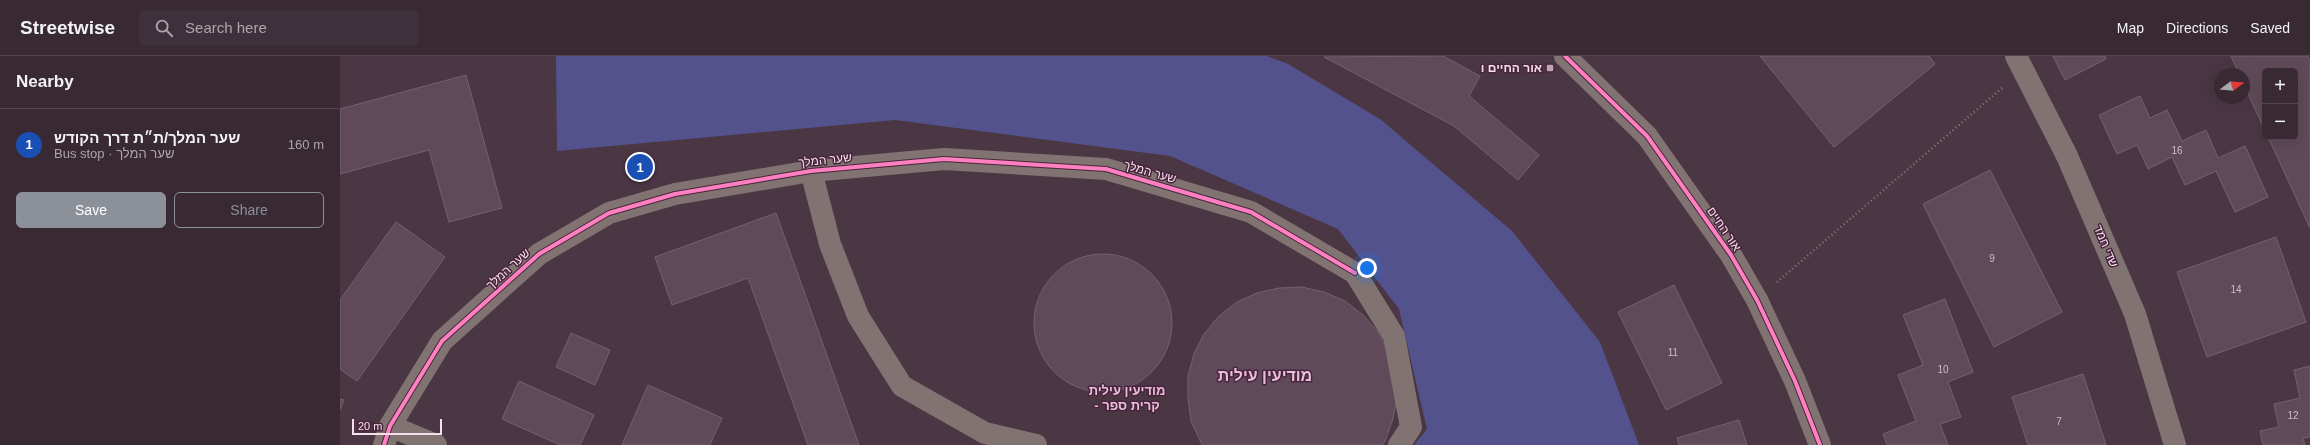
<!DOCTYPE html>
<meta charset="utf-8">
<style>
body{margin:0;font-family:Helvetica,Heebo,sans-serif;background:#3f313b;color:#f1f3f6}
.controls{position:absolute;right:12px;top:12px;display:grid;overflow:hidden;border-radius:6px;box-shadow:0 4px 16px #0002}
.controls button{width:36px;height:36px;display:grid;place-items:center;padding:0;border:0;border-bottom:1px solid #52454e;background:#382933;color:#f1f3f6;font:20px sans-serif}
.compass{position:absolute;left:1874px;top:12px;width:36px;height:36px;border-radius:50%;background:#382933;box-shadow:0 4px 16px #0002;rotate:74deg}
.scale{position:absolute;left:12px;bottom:10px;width:90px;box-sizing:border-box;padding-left:4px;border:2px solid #f7dfed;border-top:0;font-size:11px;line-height:14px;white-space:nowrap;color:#f7dfed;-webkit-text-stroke:3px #48253c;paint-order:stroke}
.you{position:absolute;left:1027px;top:212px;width:14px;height:14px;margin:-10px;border:3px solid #fff;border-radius:50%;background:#1a73e8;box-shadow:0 0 0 6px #1a73e833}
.badge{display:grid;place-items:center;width:26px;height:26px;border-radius:50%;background:#8c9099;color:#fff;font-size:13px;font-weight:700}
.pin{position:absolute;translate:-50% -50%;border:2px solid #fff;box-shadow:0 1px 4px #0006}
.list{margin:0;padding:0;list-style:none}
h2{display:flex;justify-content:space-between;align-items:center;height:52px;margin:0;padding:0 16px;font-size:17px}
h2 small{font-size:13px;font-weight:400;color:#aba6ac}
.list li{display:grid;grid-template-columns:26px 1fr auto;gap:12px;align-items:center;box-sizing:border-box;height:72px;padding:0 16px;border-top:1px solid #52454e}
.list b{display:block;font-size:15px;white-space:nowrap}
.list p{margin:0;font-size:13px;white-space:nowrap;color:#aba6ac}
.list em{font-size:13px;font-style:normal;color:#aba6ac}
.actions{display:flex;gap:8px;padding:12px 16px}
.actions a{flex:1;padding:9px 0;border:1px solid #8c9099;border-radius:6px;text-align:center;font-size:14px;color:#8c9099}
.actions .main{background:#8c9099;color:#fff}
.icon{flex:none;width:22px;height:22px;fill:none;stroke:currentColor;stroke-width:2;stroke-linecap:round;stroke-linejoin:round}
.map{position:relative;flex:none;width:1970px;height:389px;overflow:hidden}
header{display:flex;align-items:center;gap:24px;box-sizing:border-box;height:56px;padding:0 20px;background:#382933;border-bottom:1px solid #52454e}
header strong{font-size:19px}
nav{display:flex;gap:22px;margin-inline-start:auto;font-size:14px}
.search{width:280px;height:36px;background:#3f313b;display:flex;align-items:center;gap:10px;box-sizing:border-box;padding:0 14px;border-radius:6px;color:#aba6ac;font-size:15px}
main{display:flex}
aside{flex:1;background:#382933}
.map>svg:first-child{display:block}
.green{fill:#54528d}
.building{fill:#604a59;stroke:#73626d}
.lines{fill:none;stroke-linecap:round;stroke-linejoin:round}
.path{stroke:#86787a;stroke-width:2.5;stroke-dasharray:1 3;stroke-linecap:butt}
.minor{stroke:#817371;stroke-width:22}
.cycleway-casing{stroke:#48253c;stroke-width:6}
.cycleway{stroke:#ff80c0;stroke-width:4}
.poi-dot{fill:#bba4b2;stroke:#48253c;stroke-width:1.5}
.labels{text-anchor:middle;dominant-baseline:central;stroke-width:3;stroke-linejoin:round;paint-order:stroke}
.number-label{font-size:10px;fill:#d1bac8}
.poi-label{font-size:12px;font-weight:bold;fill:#f7dfed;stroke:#48253c;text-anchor:end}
.street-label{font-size:12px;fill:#f7dfed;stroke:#48253c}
.neighbourhood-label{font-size:13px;font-weight:bold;fill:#eabdd9;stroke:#48253c}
.district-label{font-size:16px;font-weight:bold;fill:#eabdd9;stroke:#48253c}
</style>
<header>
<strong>Streetwise</strong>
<div class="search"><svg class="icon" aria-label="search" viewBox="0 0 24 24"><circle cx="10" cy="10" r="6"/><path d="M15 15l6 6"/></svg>Search here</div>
<nav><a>Map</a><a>Directions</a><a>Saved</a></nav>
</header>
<main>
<aside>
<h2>Nearby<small></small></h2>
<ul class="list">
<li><span class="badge" style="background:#1a4fb4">1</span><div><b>שער המלך/ת״ת דרך הקודש</b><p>Bus stop · שער המלך</p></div><em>160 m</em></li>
</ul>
<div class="actions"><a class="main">Save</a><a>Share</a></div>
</aside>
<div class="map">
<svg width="1970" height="389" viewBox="0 0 1970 389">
<rect width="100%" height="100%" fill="#4b3744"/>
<!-- green -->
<polygon class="green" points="216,0 927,0 948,8 1040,63 1172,175 1260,286 1299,389 1074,389 1087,373 1059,253 998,173 830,100 555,64 217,95"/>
<!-- building -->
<g class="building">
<polygon points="1103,0 1140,20 1129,40 1199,99 1178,124 1114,70 984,1"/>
<polygon points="1420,0 1589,0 1595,8 1494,91"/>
<polygon points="1713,0 1765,0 1766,3 1725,24"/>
<polygon points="1891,0 1968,0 1970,5 1970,172 1928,81 1955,81 1955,15 1925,15 1925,75 1904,29 1904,18 1899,18"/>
<polygon points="126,19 162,152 109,166 89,94 0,118 0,53"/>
<polygon points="1800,40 1810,62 1827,54 1842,85 1866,74 1878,102 1905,90 1928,141 1895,156 1876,115 1845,129 1832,101 1808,113 1797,89 1777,98 1759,59"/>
<polygon points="1650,114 1722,256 1654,291 1583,148"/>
<polygon points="436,157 519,389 468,389 408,222 332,249 315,201"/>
<polygon points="56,166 105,201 17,325 0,313 0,244"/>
<polygon points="1936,181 1966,266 1867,301 1837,216"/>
<circle cx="763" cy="267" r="69"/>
<polygon points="1334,229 1382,327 1326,354 1278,256"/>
<polygon points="962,231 984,236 1005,245 1023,259 1038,276 1048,296 1057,341 1053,363 1045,385 1042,389 862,389 851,365 848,342 848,320 854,298 864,278 879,260 897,246 917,237 939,232"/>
<polygon points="1605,243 1633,316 1608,326 1621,361 1600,368 1608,389 1547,389 1543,378 1576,365 1558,319 1583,309 1563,259"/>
<polygon points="231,277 270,294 255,329 216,311"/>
<polygon points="1970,310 1970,381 1963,382 1965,389 1923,389 1920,375 1939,371 1934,348 1960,342 1954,314"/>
<polygon points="1743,318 1766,389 1688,389 1672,341"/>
<polygon points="179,325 254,359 240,389 220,389 162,363"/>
<polygon points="308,329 382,362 370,389 282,389"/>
<polygon points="0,343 4,344 0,354"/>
<polygon points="1399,364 1407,389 1339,389 1337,382"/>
</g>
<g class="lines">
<!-- path -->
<polyline class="path" points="1437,226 1662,32"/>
<!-- minor -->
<g class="minor">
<polyline points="1225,0 1307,80 1391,199 1417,244 1455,325 1480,389"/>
<polyline points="1676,0 1727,100 1795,258 1835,389"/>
<polyline points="471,115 490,188 518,260 562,330 645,377 696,389"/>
<polyline points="50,370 96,389"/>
<polyline points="44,389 50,370 102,285 199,198 269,157 335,138 471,115 604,103 766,113 911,156 1015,217 1054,280 1071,371 1059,389"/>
</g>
<!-- cycleway casing -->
<g class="cycleway-casing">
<g id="cycleway">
<polyline points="1225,0 1307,80 1391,199 1417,244 1455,325 1480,389"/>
<polyline points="44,389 50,370 102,285 199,198 269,157 335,138 471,115 604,103 766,113 911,156 1015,217"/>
</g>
</g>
<!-- cycleway -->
<use href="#cycleway" class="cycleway"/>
</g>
<!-- markers -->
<rect class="poi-dot" x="1206" y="8" width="8" height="8" rx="2"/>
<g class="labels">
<!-- number labels -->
<g class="number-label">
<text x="1837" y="94">16</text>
<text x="1652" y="202">9</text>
<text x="1896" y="233">14</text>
<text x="1333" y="296">11</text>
<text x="1603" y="313">10</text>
<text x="1953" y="359">12</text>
<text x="1719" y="365">7</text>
</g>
<!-- poi labels -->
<g class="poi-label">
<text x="1202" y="12">אור החיים ו</text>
</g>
<!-- street labels -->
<g class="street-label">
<text transform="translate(485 104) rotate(-6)">שער המלך</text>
<text transform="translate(810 116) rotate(16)">שער המלך</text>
<text transform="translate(1384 173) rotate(56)">אור החיים</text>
<text transform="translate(1766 190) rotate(67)">שדי חמד</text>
<text transform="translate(168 213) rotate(-42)">שער המלך</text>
</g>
<!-- neighbourhood labels -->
<g class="neighbourhood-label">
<text x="787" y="334">מודיעין עילית<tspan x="787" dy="15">- קרית ספר</tspan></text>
</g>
<!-- district labels -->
<g class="district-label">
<text x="925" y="319">מודיעין עילית</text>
</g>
</g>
</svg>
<div class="controls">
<button>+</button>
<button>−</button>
</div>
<svg class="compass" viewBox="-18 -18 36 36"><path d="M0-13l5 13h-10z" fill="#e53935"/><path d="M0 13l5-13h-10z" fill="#aba6ac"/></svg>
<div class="scale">20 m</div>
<div class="you"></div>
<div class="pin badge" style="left:300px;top:111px;background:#1a4fb4">1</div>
</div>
</main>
